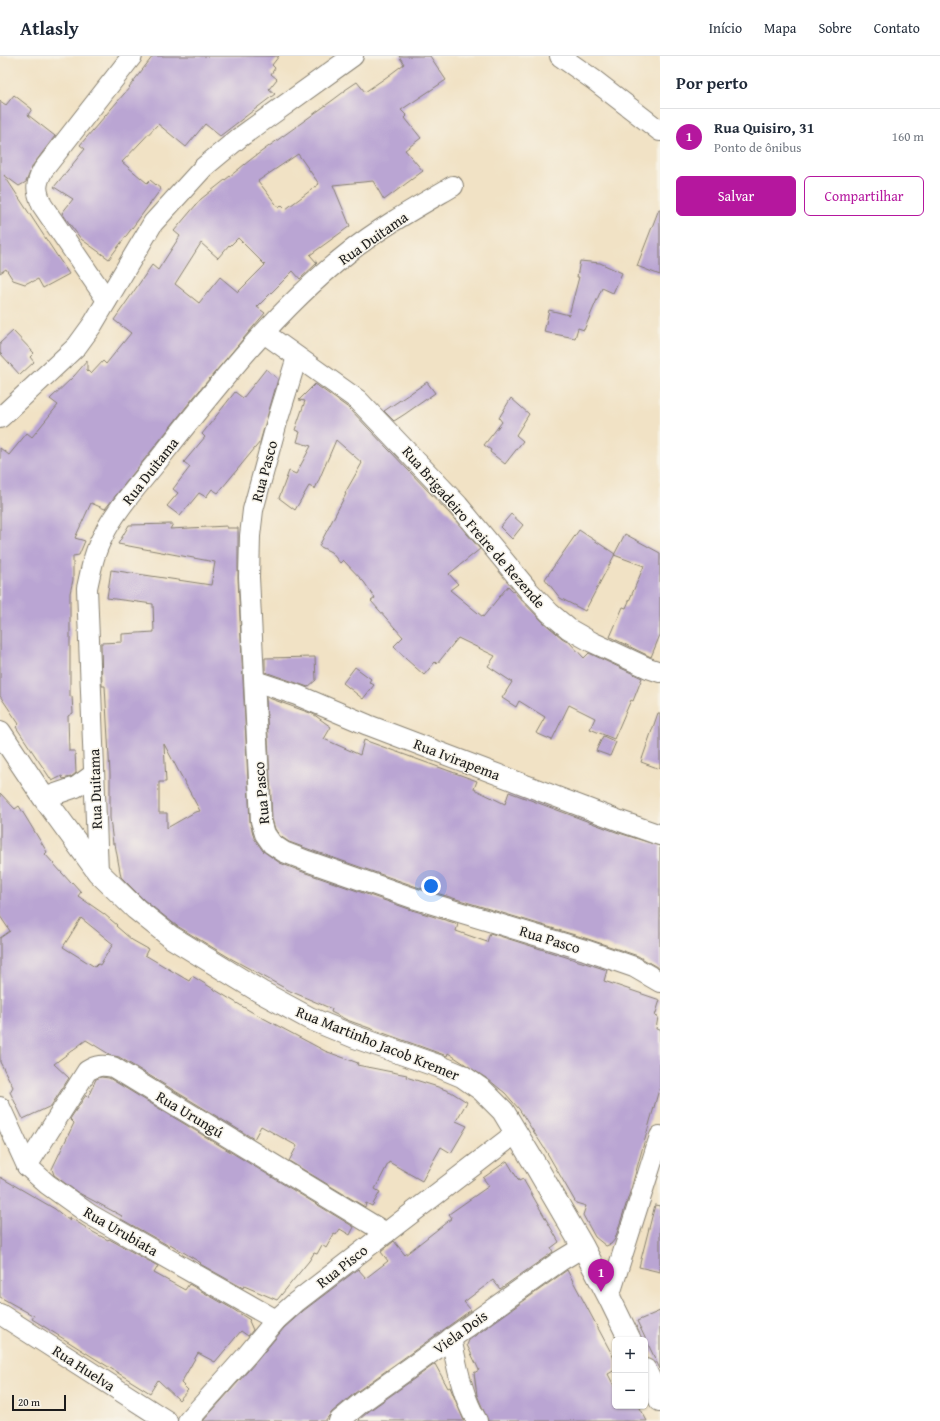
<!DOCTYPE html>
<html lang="pt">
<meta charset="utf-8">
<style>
body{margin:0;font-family:"Gentium Book Plus",serif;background:#f6f6f7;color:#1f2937}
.controls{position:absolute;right:12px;bottom:12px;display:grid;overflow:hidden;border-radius:6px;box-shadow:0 1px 3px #0004}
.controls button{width:36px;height:36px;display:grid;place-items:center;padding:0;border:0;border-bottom:1px solid #e0e1e3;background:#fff;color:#1f2937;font:20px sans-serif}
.scale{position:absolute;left:12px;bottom:10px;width:54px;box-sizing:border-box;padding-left:4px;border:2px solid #1c1c1c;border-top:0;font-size:11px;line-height:14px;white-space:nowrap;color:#1c1c1c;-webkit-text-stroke:3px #f7f3e8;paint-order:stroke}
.you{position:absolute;left:431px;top:830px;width:14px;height:14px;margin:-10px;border:3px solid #fff;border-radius:50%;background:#1a73e8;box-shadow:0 0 0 6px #1a73e833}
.badge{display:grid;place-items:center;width:26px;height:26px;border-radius:50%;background:#b5179e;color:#fff;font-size:13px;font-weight:700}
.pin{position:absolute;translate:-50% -33px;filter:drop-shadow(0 1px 2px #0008)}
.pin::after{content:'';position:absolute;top:21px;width:14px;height:12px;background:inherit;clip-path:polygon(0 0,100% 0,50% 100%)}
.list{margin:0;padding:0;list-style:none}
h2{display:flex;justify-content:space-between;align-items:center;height:52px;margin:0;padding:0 16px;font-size:17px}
h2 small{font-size:13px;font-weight:400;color:#747a83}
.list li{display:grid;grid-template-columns:26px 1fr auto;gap:12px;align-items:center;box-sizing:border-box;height:56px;padding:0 16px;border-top:1px solid #e0e1e3}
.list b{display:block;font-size:15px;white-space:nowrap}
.list p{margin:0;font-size:13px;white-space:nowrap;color:#747a83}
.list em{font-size:13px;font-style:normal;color:#747a83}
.actions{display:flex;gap:8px;padding:12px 16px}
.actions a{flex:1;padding:9px 0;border:1px solid #b5179e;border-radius:6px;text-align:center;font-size:14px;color:#b5179e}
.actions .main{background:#b5179e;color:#fff}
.map{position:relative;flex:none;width:660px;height:1365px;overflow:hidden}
header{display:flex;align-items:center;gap:24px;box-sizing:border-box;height:56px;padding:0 20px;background:#fff;border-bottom:1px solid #e0e1e3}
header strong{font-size:19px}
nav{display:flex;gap:22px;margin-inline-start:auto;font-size:14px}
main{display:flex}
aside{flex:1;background:#fff}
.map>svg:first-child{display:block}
.building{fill:#baa5d3;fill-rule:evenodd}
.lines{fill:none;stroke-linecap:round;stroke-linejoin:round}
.minor-casing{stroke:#867f70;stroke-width:22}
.tertiary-casing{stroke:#867f70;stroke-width:24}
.minor{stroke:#fff;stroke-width:20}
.tertiary{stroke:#fff;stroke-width:22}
.labels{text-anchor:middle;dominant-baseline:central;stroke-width:3;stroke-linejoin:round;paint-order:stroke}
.street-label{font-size:15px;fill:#1c1c1c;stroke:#f7f3e8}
</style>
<header>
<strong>Atlasly</strong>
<nav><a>Início</a><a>Mapa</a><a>Sobre</a><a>Contato</a></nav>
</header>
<main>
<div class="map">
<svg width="660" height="1365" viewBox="0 0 660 1365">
<rect width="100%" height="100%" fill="#f7f3e8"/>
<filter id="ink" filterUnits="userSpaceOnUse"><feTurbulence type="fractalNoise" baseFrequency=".025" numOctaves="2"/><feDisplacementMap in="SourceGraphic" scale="8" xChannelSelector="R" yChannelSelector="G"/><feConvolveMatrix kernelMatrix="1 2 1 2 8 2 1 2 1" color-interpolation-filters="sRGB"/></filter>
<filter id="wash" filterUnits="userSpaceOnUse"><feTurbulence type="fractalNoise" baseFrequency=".012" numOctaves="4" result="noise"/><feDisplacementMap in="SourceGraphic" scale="16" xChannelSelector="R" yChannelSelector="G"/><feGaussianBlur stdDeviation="0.9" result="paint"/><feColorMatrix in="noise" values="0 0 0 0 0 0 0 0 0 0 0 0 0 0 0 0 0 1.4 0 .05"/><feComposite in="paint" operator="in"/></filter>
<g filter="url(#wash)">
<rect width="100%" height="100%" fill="#f1e2c5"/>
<g id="blocks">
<!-- building -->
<g class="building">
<polygon points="153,0 279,0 272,9 275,12 271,18 277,23 269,33 275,38 220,80 205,68 186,91 158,68 122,106 147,127 150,124 161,133 109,203 81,183 69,167 62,157 73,143 54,131 85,93 80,89 130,31 129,31"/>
<path d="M 399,0 L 430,0 L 446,24 L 401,54 L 407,60 L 405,62 L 421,82 L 405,94 L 423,115 L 384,144 L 373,125 L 333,129 L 350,170 L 310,199 L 317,207 L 300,223 L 293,215 L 257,251 L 265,257 L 194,341 L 105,453 L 91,447 L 75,482 L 85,485 L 79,499 L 73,500 L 73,524 L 70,537 L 70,641 L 72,640 L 73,657 L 68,660 L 69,695 L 75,695 L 76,717 L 71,721 L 63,723 L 62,720 L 52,725 L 16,671 L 19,668 L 0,640 L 0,392 L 9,399 L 27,377 L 32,381 L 58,349 L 50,343 L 74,320 L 87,305 L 87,314 L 91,318 L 103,305 L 106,308 L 131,277 L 114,264 L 152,209 L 158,214 L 180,180 L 174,175 L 201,143 L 254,101 L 333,44 L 345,35 L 345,34 L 357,26 L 365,36 L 388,20 L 404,8 ZM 298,98 L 319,128 L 286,153 L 282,149 L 279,152 L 258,125 ZM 238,182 L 265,209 L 238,236 L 220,221 L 199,247 L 175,228 L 201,187 L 218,202 L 229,189 L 230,190 Z"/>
<polygon points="14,39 32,53 28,59 55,80 33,109 26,126 19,130 4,119 69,218 43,232 38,223 32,226 31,225 25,228 13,224 6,213 0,217 0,45 6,49"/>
<polygon points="659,153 660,153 660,219 637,210"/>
<polygon points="580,205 600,207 622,217 613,237 602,232 584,274 578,272 575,282 544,276 549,254 569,259 579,221 577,221"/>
<polygon points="13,275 34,297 30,301 34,306 20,319 0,297 0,287"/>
<polygon points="266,313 278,323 260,386 218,437 212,433 206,441 199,437 180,460 167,450 178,437 173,433 190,411 184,406 205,381 202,378 235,336 243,342"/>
<polygon points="427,326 435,337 405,358 394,365 384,355"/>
<polygon points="315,328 350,353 449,457 480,493 449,518 458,528 450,534 483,561 508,530 543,566 562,582 569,586 584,602 589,597 642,622 633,645 631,644 614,683 590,673 595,662 569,649 552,684 536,677 545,661 519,645 516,651 502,642 512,626 488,610 495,600 458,582 437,608 435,606 424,619 406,603 394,590 403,581 371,545 375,542 364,526 343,504 340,507 331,496 319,490 346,438 345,437 362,407 336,384 315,433 309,430 295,454 279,442 289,415 296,418 311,390 297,386 300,376 295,374 305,345 299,344"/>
<polygon points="511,342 529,358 516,379 523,385 505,408 490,396 491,394 484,389 502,366 499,362"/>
<polygon points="511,458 523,469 512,483 500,471"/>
<path d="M 173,468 L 170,473 L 227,470 L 227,472 L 238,472 L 238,522 L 250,766 L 254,782 L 263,795 L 280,807 L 303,816 L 412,854 L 458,868 L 456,875 L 487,886 L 490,877 L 607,914 L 604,925 L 660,944 L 655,960 L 658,961 L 656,973 L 660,974 L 660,1030 L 631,1133 L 615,1183 L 611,1188 L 606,1190 L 595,1181 L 583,1159 L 586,1150 L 576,1147 L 546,1095 L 519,1053 L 505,1037 L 489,1024 L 448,997 L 447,1000 L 347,964 L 331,956 L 332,953 L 290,935 L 230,902 L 177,870 L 144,844 L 121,821 L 115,788 L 113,788 L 110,762 L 110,718 L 105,630 L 102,630 L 101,587 L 122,586 L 122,578 L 154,576 L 153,548 L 107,542 L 111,514 L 211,529 L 215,506 L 118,488 L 129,469 ZM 164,688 L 200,755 L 195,756 L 167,772 L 167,757 L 159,757 L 159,726 L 166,726 Z"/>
<polygon points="579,474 615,498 585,555 560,542 545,523"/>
<polygon points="625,478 660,497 660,579 651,601 610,581 623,551 626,552 644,510 614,499"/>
<polygon points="315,601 316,624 308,631 265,616 265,602"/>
<polygon points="355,611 371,623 369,626 374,629 363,643 343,627"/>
<polygon points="266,641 313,658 331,671 324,683 360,699 364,684 477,725 474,733 505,748 509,736 616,776 660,790 660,913 638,900 588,883 420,832 311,794 289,786 280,780 275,773 272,763"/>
<polygon points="658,657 660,657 660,713 641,706"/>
<polygon points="603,680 616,686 610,700 596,695"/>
<path d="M 0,737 L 15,753 L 19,750 L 47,796 L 45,798 L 71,827 L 72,826 L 81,836 L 78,840 L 104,858 L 117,869 L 116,870 L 132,884 L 148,893 L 145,899 L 189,925 L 192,920 L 250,955 L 325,995 L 358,1007 L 357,1009 L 407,1019 L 406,1021 L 438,1031 L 451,1036 L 467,1046 L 456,1065 L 467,1070 L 451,1097 L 441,1091 L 422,1125 L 389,1106 L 375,1133 L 380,1136 L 372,1150 L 366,1147 L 365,1151 L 289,1105 L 297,1090 L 261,1070 L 254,1083 L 119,1001 L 109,999 L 109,998 L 86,984 L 54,1008 L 69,1022 L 51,1050 L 23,1063 L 10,1036 L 13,1031 L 0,1006 L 0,882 L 10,875 L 0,860 ZM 81,862 L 113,888 L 100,909 L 98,908 L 95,911 L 63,891 Z"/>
<polygon points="101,1021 109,1022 354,1171 350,1179 340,1173 336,1179 334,1178 326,1192 322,1189 317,1198 314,1197 309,1205 277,1244 244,1230 243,1232 200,1208 201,1207 170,1188 169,1190 121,1163 122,1160 77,1136 54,1119 52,1113 74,1067 70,1063 86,1039 88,1041 96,1023"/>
<polygon points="507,1105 519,1125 523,1123 559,1186 551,1192 553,1196 500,1233 493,1224 464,1246 471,1254 355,1337 332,1356 325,1365 203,1365 256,1306 284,1272 303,1255 358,1213 366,1222 388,1205 381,1196 394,1185 405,1199 452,1162 449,1158 489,1130 483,1122"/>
<polygon points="0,1121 55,1153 70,1165 69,1161 93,1176 108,1184 109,1183 158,1210 154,1217 185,1234 189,1228 231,1252 250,1264 249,1265 253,1274 248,1280 241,1275 215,1306 198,1297 181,1327 188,1334 179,1344 158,1324 150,1337 32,1263 34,1260 0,1241"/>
<polygon points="655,1149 660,1150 660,1216 639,1211"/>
<polygon points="567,1214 615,1304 615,1314 608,1318 615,1332 615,1350 639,1350 647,1365 488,1365 477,1339 474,1317 479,1314 467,1289 469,1284"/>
<polygon points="660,1255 660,1313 637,1265"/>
<polygon points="435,1308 448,1332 450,1331 464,1365 359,1365 359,1364 369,1355"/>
</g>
</g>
</g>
<g filter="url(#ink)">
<use href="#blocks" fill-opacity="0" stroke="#867f70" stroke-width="1"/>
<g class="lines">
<!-- minor casing -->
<g class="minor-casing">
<g id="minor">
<polyline points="560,0 594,24 660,75"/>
<path d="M 107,244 L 42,149 C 36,134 35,129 43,114 L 132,0"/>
<polyline points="264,277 358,344 458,449 529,535 550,557 569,573 592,586 648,612 660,616"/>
<polyline points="297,301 277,366 253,454 250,480 249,521 261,765 265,778 272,788 284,796 307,805 416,843 585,894 634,911 660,926"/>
<polyline points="0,362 77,290 93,268 153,167 204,111 239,82 353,0"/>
<polyline points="255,625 297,639 368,669 620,765 660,779"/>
<polyline points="44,742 76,731 94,718"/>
<path d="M 98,816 L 87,532 C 91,514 94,496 103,480 C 115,454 142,425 160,402 C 216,331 277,253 348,197 C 381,171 417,151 453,130"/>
<polyline points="0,1051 27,1110 47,1128 89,1158 276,1264"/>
<path d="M 27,1110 L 87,1015 C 97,1009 102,1009 113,1011 L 386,1177"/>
<polyline points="609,1241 660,1080"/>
<polyline points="0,1258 167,1365"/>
<path d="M 451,1282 C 457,1310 462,1340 477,1365"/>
<polyline points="188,1365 247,1299 276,1264 296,1246 516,1077"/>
<polyline points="339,1365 362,1346 560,1205 583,1191"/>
</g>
</g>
<!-- tertiary casing -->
<g class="tertiary-casing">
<g id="tertiary">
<polyline points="0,676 44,742 98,816 136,853 171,881 261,936 309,962 355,981 438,1010 462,1020 482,1034 503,1055 536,1110 583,1191 609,1241 630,1284"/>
<polyline points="645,1314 660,1344"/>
</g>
</g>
<!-- minor -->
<use href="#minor" class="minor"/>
<!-- tertiary -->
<use href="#tertiary" class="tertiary"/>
</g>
</g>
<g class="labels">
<!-- street labels -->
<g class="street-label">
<text transform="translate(373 182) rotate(-35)">Rua Duitama</text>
<text transform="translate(150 415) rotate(-52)">Rua Duitama</text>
<text transform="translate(264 415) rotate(-75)">Rua Pasco</text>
<text transform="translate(474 471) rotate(49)">Rua Brigadeiro Freire de Rezende</text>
<text transform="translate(457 703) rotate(21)">Rua Ivirapema</text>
<text transform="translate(95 733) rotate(-92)">Rua Duitama</text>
<text transform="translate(261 737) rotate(-95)">Rua Pasco</text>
<text transform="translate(550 883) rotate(17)">Rua Pasco</text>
<text transform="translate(378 987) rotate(22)">Rua Martinho Jacob Kremer</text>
<text transform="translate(190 1058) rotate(31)">Rua Urungú</text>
<text transform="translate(121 1175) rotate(30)">Rua Urubiata</text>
<text transform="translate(342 1210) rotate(-38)">Rua Pisco</text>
<text transform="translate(460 1276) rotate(-36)">Viela Dois</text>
<text transform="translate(84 1312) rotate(33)">Rua Huelva</text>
</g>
</g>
</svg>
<div class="controls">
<button>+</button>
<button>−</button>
</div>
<div class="scale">20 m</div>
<div class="you"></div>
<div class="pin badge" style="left:601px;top:1236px">1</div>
</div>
<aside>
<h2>Por perto<small></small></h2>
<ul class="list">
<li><span class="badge">1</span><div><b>Rua Quisiro, 31</b><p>Ponto de ônibus</p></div><em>160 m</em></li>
</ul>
<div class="actions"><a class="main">Salvar</a><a>Compartilhar</a></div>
</aside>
</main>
